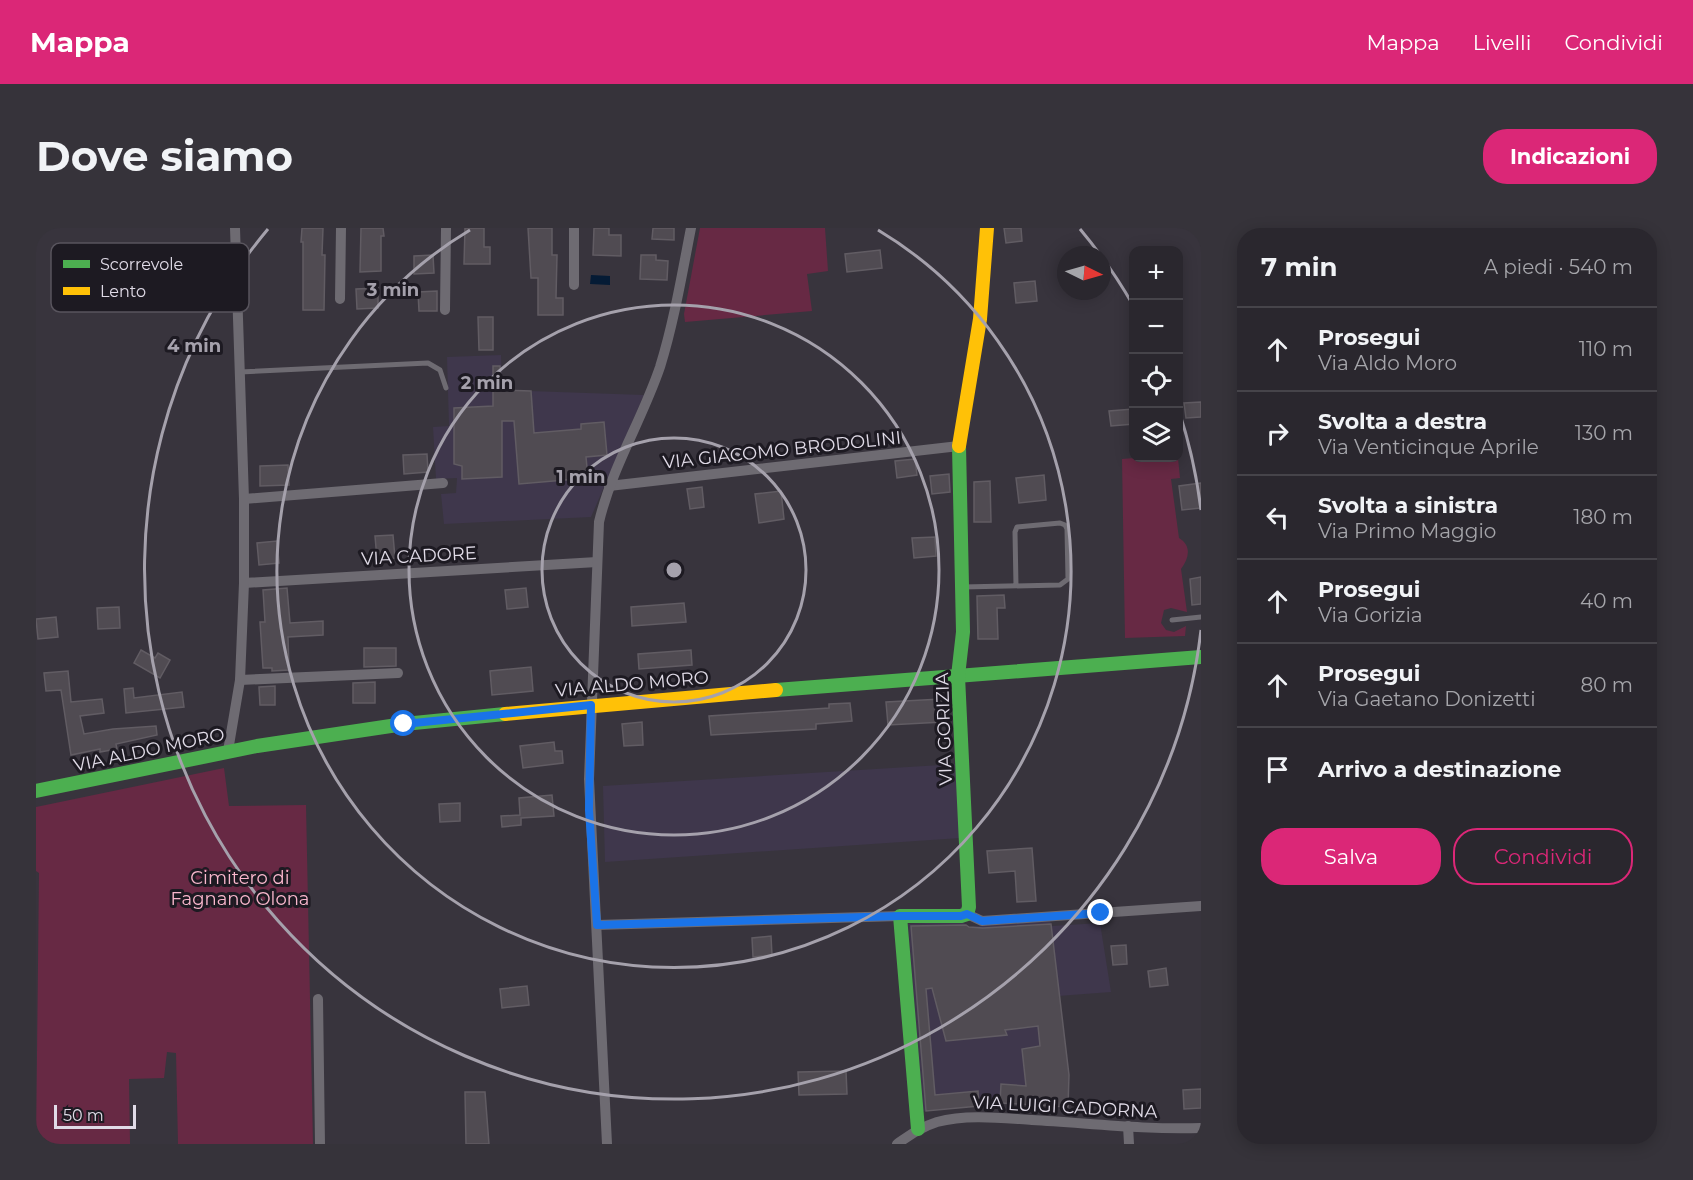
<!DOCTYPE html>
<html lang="it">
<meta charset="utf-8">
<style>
body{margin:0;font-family:Montserrat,sans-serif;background:#36333a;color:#f1f3f6}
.controls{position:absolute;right:18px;top:18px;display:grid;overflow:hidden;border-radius:12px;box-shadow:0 3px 15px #0003}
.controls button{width:54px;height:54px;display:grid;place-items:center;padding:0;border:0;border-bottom:2px solid #46444a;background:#2a272e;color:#f1f3f6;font:30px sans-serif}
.compass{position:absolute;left:1021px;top:18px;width:54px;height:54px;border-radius:50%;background:#2a272e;box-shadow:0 3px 15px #0003;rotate:95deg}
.scale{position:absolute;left:18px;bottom:15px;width:82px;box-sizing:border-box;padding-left:6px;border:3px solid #e0dbe7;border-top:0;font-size:16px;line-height:21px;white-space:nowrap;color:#e0dbe7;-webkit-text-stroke:4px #1d1a22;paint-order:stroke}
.stop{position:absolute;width:18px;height:18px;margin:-14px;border:4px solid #1a73e8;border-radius:50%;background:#fff}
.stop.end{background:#1a73e8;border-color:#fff;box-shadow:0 2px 6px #0008}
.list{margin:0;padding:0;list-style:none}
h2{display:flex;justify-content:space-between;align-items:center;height:78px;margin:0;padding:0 24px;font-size:26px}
h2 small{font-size:20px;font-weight:400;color:#a5a5aa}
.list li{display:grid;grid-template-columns:39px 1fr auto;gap:18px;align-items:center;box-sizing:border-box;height:84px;padding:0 24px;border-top:2px solid #46444a}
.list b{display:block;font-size:22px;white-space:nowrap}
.list p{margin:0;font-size:20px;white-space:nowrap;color:#a5a5aa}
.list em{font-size:20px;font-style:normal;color:#a5a5aa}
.actions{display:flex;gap:12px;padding:18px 24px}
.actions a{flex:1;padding:14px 0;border:2px solid #db2777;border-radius:24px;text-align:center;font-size:21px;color:#db2777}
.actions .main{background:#db2777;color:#fff}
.icon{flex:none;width:33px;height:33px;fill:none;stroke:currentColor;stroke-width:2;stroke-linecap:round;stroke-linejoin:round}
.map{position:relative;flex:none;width:1165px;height:916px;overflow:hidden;border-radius:24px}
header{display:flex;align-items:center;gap:36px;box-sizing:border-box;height:84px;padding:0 30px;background:#db2777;color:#fff}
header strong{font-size:28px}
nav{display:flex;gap:33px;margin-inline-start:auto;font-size:21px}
.intro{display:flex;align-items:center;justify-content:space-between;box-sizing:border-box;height:144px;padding:0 36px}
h1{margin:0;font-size:42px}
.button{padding:15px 27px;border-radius:24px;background:#db2777;color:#fff;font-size:21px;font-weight:700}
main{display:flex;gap:36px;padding:0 36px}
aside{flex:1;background:#2a272e;border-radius:24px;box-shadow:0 3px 15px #0003}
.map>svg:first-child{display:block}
.built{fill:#3f374c}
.green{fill:#672944}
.water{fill:#051b35}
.building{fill:#504b52;stroke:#615c63;stroke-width:1.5}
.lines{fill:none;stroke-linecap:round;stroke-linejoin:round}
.lane{stroke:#6e6b72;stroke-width:5}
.street{stroke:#6e6b72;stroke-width:10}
.fast{stroke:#4caf50;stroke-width:14}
.slow{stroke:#ffc107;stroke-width:14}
.route{stroke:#1a73e8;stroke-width:8}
.ring{fill:none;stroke:#a5a1ac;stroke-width:3}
.labels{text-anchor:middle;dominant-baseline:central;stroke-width:6;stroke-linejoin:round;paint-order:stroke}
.street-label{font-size:18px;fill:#e0dbe7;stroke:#1d1a22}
.park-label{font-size:18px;fill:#fab7cd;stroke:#1d1a22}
.key{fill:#1d1a22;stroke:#58545d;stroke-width:1.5}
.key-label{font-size:16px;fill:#e0dbe7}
.centre{fill:#a5a1ac;stroke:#1d1a22;stroke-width:3}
.ring-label{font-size:18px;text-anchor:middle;font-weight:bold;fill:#a5a1ac;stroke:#1d1a22;stroke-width:6;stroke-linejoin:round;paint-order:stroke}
</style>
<header>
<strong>Mappa</strong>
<nav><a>Mappa</a><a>Livelli</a><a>Condividi</a></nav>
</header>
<div class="intro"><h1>Dove siamo</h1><a class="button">Indicazioni</a></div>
<main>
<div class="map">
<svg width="1165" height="916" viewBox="0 0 1165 916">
<rect width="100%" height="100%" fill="#38343d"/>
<!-- built -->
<g class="built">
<polygon points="465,127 466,162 608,167 555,289 408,296 405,266 420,265 421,250 400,251 397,199 413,198 411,129"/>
<polygon points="921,536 924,610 569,634 567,558"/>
<polygon points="925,693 933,699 1014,693 1016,698 1064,695 1075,764 1022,768 1033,847 1032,879 965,875 887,883 872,696"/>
</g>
<!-- green -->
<g class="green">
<polygon points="664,0 789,0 792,43 771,46 776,83 649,94 648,86"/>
<path d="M 1098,230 L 1142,230 L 1144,250 L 1135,251 L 1143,310 C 1156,318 1153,330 1145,341 L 1151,384 L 1135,380 L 1128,382 L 1125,395 L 1130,402 L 1138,404 L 1150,398 L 1149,408 L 1089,410 L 1086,231 Z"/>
<polygon points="188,540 193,578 270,577 277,916 142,916 140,825 131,824 128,850 93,851 94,916 0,916 3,645 0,643 0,579"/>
</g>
<!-- water -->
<polygon class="water" points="555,47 574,48 574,57 554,56"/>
<!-- building -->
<g class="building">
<polygon points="266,0 287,0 286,27 289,27 288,82 267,82 267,14 265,14"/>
<polygon points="325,0 347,0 348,8 345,8 345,43 324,44"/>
<polygon points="429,0 448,0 448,19 454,19 454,36 428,36"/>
<polygon points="492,0 516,0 516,27 521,27 520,70 527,70 527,87 502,87 502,50 495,50"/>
<polygon points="558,0 573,0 573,7 585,7 585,28 557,27"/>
<polygon points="617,0 638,0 638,12 616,11"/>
<polygon points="968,0 985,0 986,13 970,15"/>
<polygon points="844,22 846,40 811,44 809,26"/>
<polygon points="397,27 398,45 378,46 378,28"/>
<polygon points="605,27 620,27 620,32 632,33 631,52 604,51"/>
<polygon points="999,53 1001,73 980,75 978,55"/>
<polygon points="342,60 342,80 321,81 320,61"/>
<polygon points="401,63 401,83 383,83 382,64"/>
<polygon points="442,89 457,89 457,122 443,122"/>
<polygon points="457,138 464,138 466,162 495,163 498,205 545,201 545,196 568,194 571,227 550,229 552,250 483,256 478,193 466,193 466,249 426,251 426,238 418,236 418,180 457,178"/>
<polygon points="1165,174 1165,189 1150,190 1148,175"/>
<polygon points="1097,181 1098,196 1075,198 1073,183"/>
<polygon points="391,226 392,244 368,246 367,227"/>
<polygon points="879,231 881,247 861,250 859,233"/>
<polygon points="252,237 253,257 224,258 224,238"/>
<polygon points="913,246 914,264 896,266 894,248"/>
<polygon points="1008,247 1010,272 983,275 980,250"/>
<polygon points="954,253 955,294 938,294 938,254"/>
<polygon points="1165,255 1165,280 1146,282 1143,258"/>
<polygon points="666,259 668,279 654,281 651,261"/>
<polygon points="745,263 748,291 723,295 719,266"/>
<polygon points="357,307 359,330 341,331 339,308"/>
<polygon points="899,309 900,328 878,330 876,310"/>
<polygon points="241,313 243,335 223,337 221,315"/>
<polygon points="1165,349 1165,376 1156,377 1154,351"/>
<polygon points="251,360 254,395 287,393 287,407 252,409 253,442 236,443 236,440 227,440 224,394 229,394 227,362"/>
<polygon points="490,360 492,379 471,381 469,362"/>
<polygon points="968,367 969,380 961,380 962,411 942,411 941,368"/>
<polygon points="648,375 650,394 596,398 595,379"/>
<polygon points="83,379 84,400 62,401 61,380"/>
<polygon points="20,389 22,409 2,411 0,391"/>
<polygon points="328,420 360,420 360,438 328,439"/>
<polygon points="105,422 119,430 122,425 134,432 124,450 98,435"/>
<polygon points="655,422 656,437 603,441 602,426"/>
<polygon points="495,439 497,463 456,467 454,443"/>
<polygon points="32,443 35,474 66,471 68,485 44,488 48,506 77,501 120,498 121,507 80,516 81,521 64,524 64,521 35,527 25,462 10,463 8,445"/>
<polygon points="339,454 339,475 317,475 317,455"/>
<polygon points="239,458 239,477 224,477 223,459"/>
<polygon points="97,460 98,470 146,464 148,479 90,485 88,461"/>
<polygon points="905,471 907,494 852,497 850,474"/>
<polygon points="814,475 816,493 780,496 780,501 675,507 673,488 793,480 793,476"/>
<polygon points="606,494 607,517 588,518 586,496"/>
<polygon points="518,514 519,523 526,523 527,535 487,540 484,518"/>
<polygon points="516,567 518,588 485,590 485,597 466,599 465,588 484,587 483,570"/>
<polygon points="424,575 424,593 404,594 403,576"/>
<polygon points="996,620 1000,673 981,674 979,643 953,645 951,623"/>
<polygon points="1015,696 1033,847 1032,879 964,875 965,856 990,858 986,821 1004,818 1002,798 969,802 971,807 910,813 896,760 890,761 899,867 942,863 943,878 890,883 875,698 930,697 933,699 947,700"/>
<polygon points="735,708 736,727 717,729 716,710"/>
<polygon points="1090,717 1091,736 1077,737 1075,718"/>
<polygon points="1130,740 1132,757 1114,759 1112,743"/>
<polygon points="491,758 493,777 466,780 464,761"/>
<polygon points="810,843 811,866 763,867 762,844"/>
<polygon points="1165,861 1165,880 1148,881 1147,862"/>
<polygon points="429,864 449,864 453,916 430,916"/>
</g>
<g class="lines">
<!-- lane -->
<g class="lane">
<polyline points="204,144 392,135 404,142 410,160"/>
<polyline points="927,359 1024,357 1032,351 1031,301 1029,297 1024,295 981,299 979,304 980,358"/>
<polyline points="1136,392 1165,389"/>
</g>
<!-- street -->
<g class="street">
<polyline points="538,0 538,57"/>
<polyline points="304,71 305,0"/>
<polyline points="409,82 410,0"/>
<polyline points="573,258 923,218"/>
<polyline points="208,271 407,255"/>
<polyline points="208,355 561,334"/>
<polyline points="204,452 362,445"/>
<polyline points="192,523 204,452 208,355 208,271 199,0"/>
<polyline points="931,686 946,693 1165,678"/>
<polyline points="561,697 864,688"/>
<polyline points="282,771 284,916"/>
<polyline points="1092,898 1093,916"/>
<path d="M 571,916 L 553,551 L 563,294 C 576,239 606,192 624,139 C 638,94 646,46 655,0"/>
<path d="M 861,916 C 874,907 885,899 901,894 C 931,886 965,890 996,892 C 1052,895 1109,902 1165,900"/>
</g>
<!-- fast -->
<g class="fast">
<polyline points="740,462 1165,429"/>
<polyline points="0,563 221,518 368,496 469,486"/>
<polyline points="882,901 864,688 925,688 931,686 933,679 922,448 927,404 923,218"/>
</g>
<!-- slow -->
<g class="slow">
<polyline points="923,218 944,91 951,0"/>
<polyline points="469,486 740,462"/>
</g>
</g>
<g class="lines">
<!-- route -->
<polyline class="route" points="368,496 555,477 553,582 561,697 864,688 925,688 931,686 946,693 1065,685"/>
</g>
<!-- distance rings -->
<g class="ring">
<circle cx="638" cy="342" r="132"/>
<circle cx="638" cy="342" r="265"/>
<path d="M842 2A397 397 0 1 1 434 2"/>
<path d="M1165 402A530 530 0 1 1 232 1M1044 1A530 530 0 0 1 1097 77M1143 183A530 530 0 0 1 1165 282"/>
</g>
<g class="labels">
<!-- street labels -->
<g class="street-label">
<text transform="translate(746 222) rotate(-6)">VIA GIACOMO BRODOLINI</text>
<text transform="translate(383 328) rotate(-3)">VIA CADORE</text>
<text transform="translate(596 456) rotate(-5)">VIA ALDO MORO</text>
<text transform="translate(908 501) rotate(-92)">VIA GORIZIA</text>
<text transform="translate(113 522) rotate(-12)">VIA ALDO MORO</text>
<text transform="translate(1029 879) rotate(3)">VIA LUIGI CADORNA</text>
</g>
<!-- park labels -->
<g class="park-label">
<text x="204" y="650">Cimitero di<tspan x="204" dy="21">Fagnano Olona</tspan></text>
</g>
</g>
<!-- legend -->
<rect x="15" y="15" width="198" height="69" rx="9" class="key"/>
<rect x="27" y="32" width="27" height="8" fill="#4caf50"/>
<rect x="27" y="59" width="27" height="8" fill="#ffc107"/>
<g class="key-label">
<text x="64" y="42">Scorrevole</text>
<text x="64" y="69">Lento</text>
</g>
<circle cx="638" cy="342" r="9" class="centre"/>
<g class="ring-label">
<text x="357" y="68">3 min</text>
<text x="158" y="124">4 min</text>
<text x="451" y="161">2 min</text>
<text x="545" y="255">1 min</text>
</g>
</svg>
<div class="controls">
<button>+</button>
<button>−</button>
<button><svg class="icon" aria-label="locate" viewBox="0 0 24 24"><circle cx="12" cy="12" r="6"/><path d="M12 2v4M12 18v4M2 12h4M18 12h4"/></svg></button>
<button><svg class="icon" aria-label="layers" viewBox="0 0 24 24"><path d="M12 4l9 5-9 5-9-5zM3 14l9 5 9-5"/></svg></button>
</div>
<svg class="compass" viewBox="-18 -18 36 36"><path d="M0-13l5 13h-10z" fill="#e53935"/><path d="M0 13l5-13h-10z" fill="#a5a5aa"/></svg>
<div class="scale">50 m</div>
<div class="stop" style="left:368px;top:496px"></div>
<div class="stop end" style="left:1065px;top:685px"></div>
</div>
<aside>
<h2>7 min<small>A piedi · 540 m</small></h2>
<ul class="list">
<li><svg class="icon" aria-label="ahead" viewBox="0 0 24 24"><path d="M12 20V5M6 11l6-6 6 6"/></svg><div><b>Prosegui</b><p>Via Aldo Moro</p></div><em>110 m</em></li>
<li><svg class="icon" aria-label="right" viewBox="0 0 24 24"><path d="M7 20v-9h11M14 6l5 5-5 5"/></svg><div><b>Svolta a destra</b><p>Via Venticinque Aprile</p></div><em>130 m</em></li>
<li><svg class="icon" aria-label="left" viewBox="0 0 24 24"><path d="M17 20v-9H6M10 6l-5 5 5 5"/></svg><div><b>Svolta a sinistra</b><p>Via Primo Maggio</p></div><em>180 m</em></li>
<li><svg class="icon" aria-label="ahead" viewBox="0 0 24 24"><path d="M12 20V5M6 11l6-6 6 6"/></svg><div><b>Prosegui</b><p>Via Gorizia</p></div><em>40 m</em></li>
<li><svg class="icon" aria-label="ahead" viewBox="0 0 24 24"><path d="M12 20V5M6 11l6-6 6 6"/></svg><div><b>Prosegui</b><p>Via Gaetano Donizetti</p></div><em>80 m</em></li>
<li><svg class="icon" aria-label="arrive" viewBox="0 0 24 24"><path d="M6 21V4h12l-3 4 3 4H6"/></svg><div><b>Arrivo a destinazione</b></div></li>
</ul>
<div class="actions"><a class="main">Salva</a><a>Condividi</a></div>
</aside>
</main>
